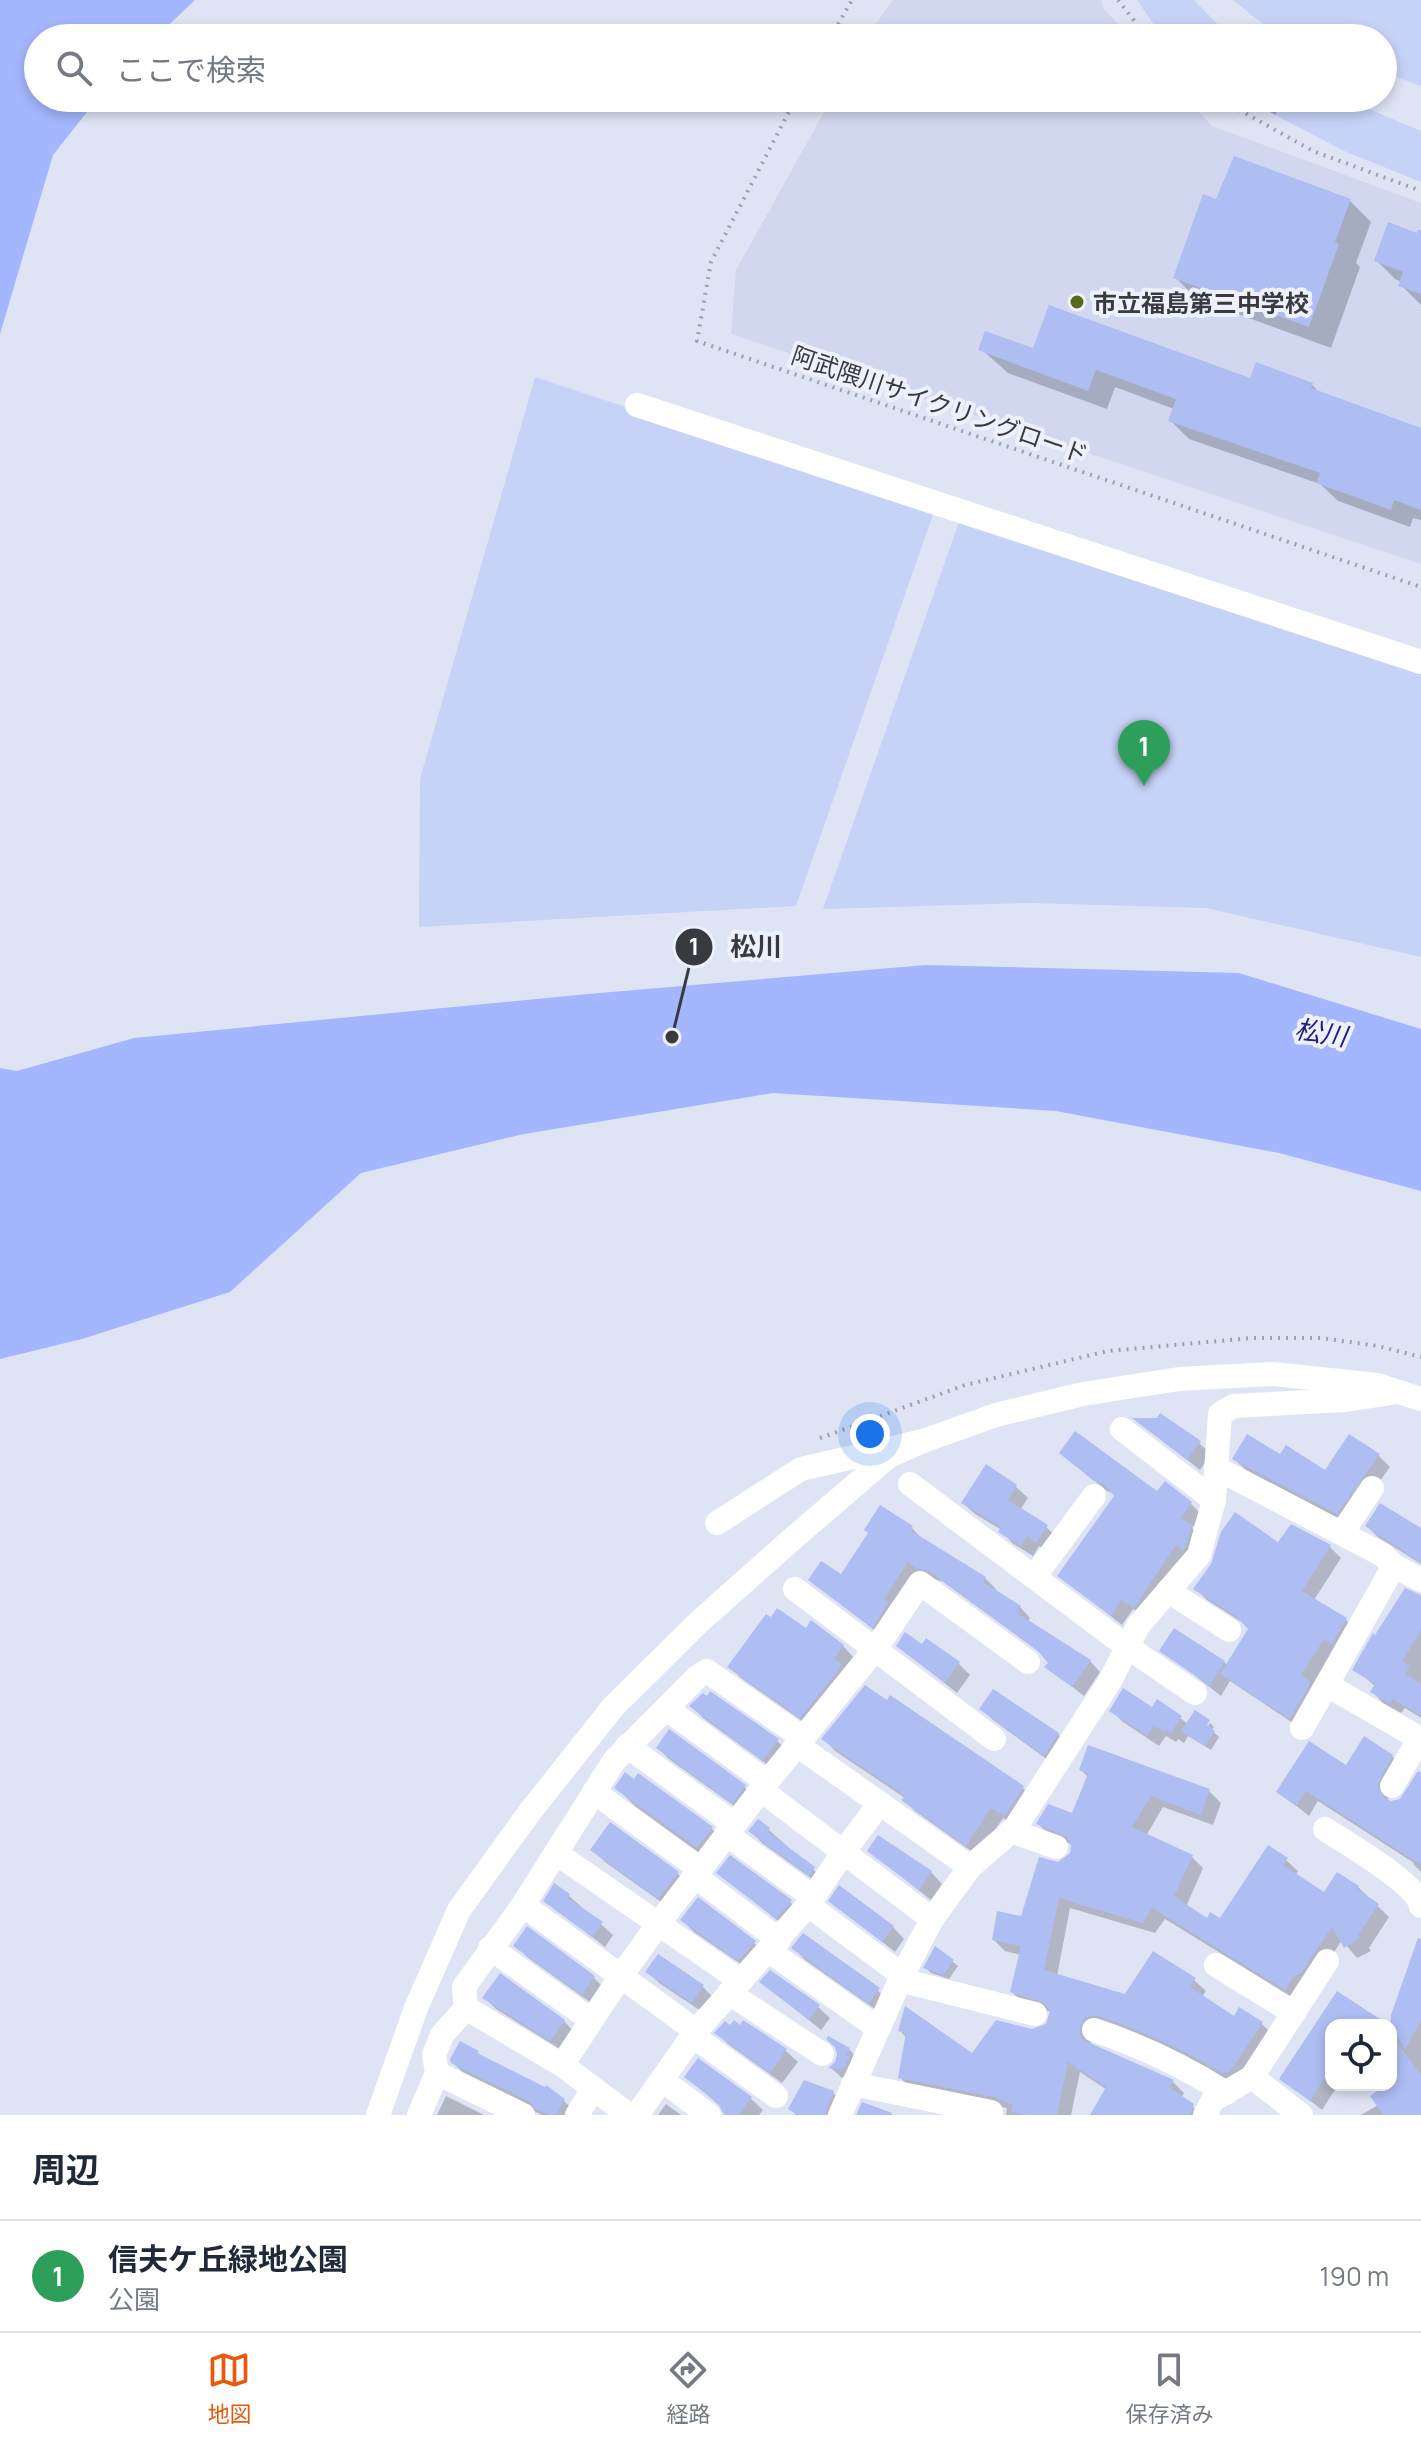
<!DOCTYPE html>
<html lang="ja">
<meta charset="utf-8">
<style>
body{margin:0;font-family:Manrope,"Noto Sans JP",sans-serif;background:#f2f2f3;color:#1f2937}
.controls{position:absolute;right:24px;bottom:24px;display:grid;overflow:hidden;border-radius:16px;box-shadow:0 4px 12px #0003}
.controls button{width:72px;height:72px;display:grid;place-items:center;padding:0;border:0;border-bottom:2px solid #e0e1e3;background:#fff;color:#1f2937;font:40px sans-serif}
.you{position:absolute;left:870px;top:1434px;width:28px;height:28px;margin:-20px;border:6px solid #fff;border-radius:50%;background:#1a73e8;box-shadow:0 0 0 12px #1a73e833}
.badge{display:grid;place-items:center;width:52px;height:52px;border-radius:50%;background:#ea580c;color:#fff;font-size:26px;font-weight:700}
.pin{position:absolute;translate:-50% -66px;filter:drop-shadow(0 2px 4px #0008)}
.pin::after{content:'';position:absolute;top:42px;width:28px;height:24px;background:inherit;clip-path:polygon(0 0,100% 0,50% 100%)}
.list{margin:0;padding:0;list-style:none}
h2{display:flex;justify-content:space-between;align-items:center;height:104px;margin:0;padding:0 32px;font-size:34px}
h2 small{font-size:26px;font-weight:400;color:#747a83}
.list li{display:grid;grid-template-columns:52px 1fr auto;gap:24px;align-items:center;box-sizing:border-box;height:112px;padding:0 32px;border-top:2px solid #e0e1e3}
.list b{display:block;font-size:30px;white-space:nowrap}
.list p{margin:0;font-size:26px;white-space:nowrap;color:#747a83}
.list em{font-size:26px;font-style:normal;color:#747a83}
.icon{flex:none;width:44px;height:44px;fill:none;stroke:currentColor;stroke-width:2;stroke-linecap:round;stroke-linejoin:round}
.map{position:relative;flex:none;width:1421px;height:2115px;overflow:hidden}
.search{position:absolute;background:#fff;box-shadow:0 4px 12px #0003;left:24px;right:24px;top:24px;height:88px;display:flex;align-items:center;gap:20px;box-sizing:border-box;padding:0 28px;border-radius:44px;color:#747a83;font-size:30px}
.sheet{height:216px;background:#fff}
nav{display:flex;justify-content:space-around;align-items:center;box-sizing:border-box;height:112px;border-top:2px solid #e0e1e3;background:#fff;font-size:22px;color:#747a83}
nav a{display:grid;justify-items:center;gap:4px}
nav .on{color:#ea580c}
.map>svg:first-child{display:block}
.built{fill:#d0d7ef}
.green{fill:#c7d2f7}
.water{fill:#a4b6fe}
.shadow{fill:#0003}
.building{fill:#aebdf2}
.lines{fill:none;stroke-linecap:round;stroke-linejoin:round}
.path{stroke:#9c9fac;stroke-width:4;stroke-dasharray:2 6;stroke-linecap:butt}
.minor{stroke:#fff;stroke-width:24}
.poi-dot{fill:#576b19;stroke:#eef1fc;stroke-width:3}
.labels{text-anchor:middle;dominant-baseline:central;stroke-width:8;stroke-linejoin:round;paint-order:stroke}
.poi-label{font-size:24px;font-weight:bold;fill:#383a40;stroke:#eef1fc;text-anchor:start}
.street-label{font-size:24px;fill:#383a40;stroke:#eef1fc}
.water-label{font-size:26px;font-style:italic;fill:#202185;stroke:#eef1fc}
.leader{fill:none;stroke:#383a40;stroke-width:3}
.callout-dot{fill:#383a40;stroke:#eef1fc;stroke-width:3}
.mark-label{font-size:24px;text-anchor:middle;font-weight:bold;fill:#fff}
.callout-label{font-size:26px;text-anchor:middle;font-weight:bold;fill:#383a40;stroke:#eef1fc;stroke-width:8;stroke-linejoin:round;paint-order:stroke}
</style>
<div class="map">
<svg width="1421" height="2115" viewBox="0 0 1421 2115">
<rect width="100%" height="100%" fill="#dfe4f5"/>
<!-- built -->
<g class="built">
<polygon points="893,0 1101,0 1104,9 1131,38 865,38"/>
<polygon points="832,98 1186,98 1212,126 1421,203 1421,564 731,334 736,270"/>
</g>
<!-- green -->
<g class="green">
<polygon points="1137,0 1194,0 1231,38 1163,38"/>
<polygon points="1233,0 1421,0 1421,86 1383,72 1383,38 1288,38 1264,25"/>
<polygon points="1270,98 1343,98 1421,131 1421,182 1344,151 1264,109"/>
<polygon points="535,377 935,509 796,906 419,927 420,779"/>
<polygon points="960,519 1421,669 1421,957 1206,908 1029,903 823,909"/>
</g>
<!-- water -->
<g class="water">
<polygon points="0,0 195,0 155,38 38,38 38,98 98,98 53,155 0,334"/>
<polygon points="926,965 1239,973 1421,1029 1421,1191 1279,1153 1056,1111 773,1093 524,1134 361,1173 230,1292 82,1339 0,1359 0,1068 17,1071 134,1038 588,994"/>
</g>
<!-- shadow -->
<g class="shadow">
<polygon points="1248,98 1285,98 1275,115"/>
<polygon points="1217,201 1350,201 1371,222 1356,263 1360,267 1331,348 1197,299 1175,277"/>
<polygon points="1421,237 1421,305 1401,285 1402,282 1395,279 1376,260"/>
<polygon points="981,349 1035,351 1252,380 1311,384 1320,393 1421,430 1421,520 1413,518 1410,527 1338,501 1320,484 1189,439 1170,420 1174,409 1115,387 1107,409 1008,373"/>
<polygon points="1137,1420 1199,1443 1211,1454 1200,1470"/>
<polygon points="1350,1437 1379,1456 1390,1467 1349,1524 1246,1470 1234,1459 1280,1457 1326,1472"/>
<polygon points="1061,1453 1158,1494 1190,1503 1201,1514 1192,1528 1201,1538 1145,1617 1133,1609 1122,1625 1060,1576 1117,1495 1107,1491"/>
<polygon points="986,1467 1016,1487 1028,1498 1020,1510 1046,1527 1058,1538 1049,1553 1039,1546 1033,1556 1012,1543 1002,1530 975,1514 963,1503"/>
<polygon points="1367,1526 1421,1532 1421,1564 1378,1537"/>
<polygon points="1292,1527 1330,1547 1341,1558 1314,1600 1346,1620 1357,1631 1336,1649 1312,1686 1321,1695 1302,1729 1230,1681 1221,1696 1162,1650 1224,1662 1228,1666 1251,1628 1207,1600 1196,1589 1279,1545"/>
<polygon points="912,1528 922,1539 985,1578 996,1589 994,1591 1020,1607 1030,1618 1028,1622 1090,1661 1100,1672 1084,1696 1047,1667 1050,1663 1045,1656 942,1581 930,1579 919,1571 894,1610 883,1637 811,1580 842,1577"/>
<polygon points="1421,1596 1421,1718 1405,1708 1401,1713 1383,1703 1373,1692 1376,1687 1355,1669"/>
<polygon points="806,1631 843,1646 854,1658 812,1728 741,1678 730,1667"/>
<polygon points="898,1646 958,1663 970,1675 957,1693"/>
<polygon points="1158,1702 1203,1735 1210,1723 1214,1727 1211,1730 1219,1737 1211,1750 1188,1736 1184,1743 1178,1739 1176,1742 1166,1736 1159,1746 1123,1722 1111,1710 1153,1710"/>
<polygon points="692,1706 777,1741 789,1752 776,1771 703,1718"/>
<polygon points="981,1708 1058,1734 1069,1746 1056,1766 993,1720"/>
<polygon points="824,1739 1023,1788 1034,1799 1017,1826 1003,1818 978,1856 915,1811 904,1800 905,1798 835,1751"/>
<polygon points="658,1748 744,1787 756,1798 744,1813 669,1759"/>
<polygon points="1392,1756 1403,1768 1388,1798 1389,1802 1401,1800 1421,1771 1421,1872 1413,1864 1414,1863 1318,1801 1309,1816 1279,1792 1346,1767"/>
<polygon points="1081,1770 1209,1791 1221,1803 1213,1825 1163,1807 1146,1836 1192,1857 1203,1868 1186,1907 1207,1920 1221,1921 1286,1860 1298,1871 1295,1876 1325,1895 1358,1887 1389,1917 1369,1948 1371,1951 1357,1958 1342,1940 1313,1984 1297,2000 1165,1919 1155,1933 1070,1908 1057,1976 1126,1997 1194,1980 1206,1991 1202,1997 1234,2018 1261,2023 1273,2035 1235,2084 1199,2063 1095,2031 1090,2045 1173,2082 1184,2093 1181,2098 1203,2115 1092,2115 1107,2090 1080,2072 1071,2115 1006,2115 1007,2108 911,2089 900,2077 907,2038 900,2031 972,2056 1048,2025 1051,2012 1024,2003 1012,1992 1021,1955 1005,1951 994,1940 1023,1918 1058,1864 1072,1854 1073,1845 1050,1835 1038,1824 1073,1815 1089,1778"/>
<polygon points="617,1788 712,1829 729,1846 716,1865 635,1806"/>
<polygon points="611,1825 678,1874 689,1885 671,1909 605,1862 593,1850"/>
<polygon points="769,1830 825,1880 822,1886 762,1843 751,1831"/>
<polygon points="869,1851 931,1872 942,1884 931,1900"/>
<polygon points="719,1873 790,1902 802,1913 788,1929"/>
<polygon points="569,1896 613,1935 605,1947 546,1901"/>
<polygon points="831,1901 893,1927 904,1939 895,1952"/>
<polygon points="682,1920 754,1943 766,1954 751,1971 694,1932"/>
<polygon points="803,1936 878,1991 890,2002 882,2014 805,1960 794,1948"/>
<polygon points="516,1946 593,1977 605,1989 594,2005 527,1957"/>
<polygon points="658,1957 703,1987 714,1998 704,2013 659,1983 648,1972"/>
<polygon points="952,1961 958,1966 949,1979 931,1973 926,1968"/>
<polygon points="1421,1967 1421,2115 1361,2115 1378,2105 1382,2090 1373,2085 1391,2085 1391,2029 1396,2032 1390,2022 1410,1968"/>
<polygon points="762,1982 818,2007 830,2018 821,2030"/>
<polygon points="1337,1994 1386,2025 1331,2025 1331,2085 1338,2085 1322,2110 1281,2078"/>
<polygon points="485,1998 564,2021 575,2033 563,2051 496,2009"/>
<polygon points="743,2023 786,2051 798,2062 782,2083 728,2044 717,2033 731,2028 740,2028"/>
<polygon points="849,2049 860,2061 855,2081 842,2078 831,2068"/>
<polygon points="477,2052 483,2058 564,2101 578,2115 542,2115 471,2080 452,2062"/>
<polygon points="698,2061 751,2099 763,2110 759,2115 725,2115 725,2110 686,2077"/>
<polygon points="833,2093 845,2105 841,2115 796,2115 790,2109"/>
<polygon points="446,2096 484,2115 437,2115"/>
<polygon points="666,2104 681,2115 658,2115"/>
</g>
<!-- building -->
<g class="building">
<polygon points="1234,156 1351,199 1335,242 1339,244 1309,327 1173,278 1203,194 1216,199"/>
<polygon points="1388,222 1417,233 1418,230 1421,230 1421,294 1398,286 1403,272 1374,261"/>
<polygon points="1049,305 1250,378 1256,362 1313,383 1311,388 1421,428 1421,510 1394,500 1391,510 1316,483 1320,473 1168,421 1176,399 1096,370 1088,391 978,350 985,331 1033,348"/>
<polygon points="1160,1413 1201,1441 1187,1460 1132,1418 1157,1418"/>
<polygon points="1075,1431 1157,1491 1165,1481 1192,1502 1181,1518 1192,1525 1185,1548 1183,1550 1176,1545 1134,1608 1121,1600 1111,1616 1057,1576 1114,1496 1104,1484 1094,1481 1059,1453"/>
<polygon points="1247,1434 1280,1454 1286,1445 1325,1470 1349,1434 1380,1454 1337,1514 1232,1459"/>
<polygon points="986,1464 1017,1485 1008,1500 1048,1525 1036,1543 1027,1536 1021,1546 998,1532 1001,1527 961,1503"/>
<polygon points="1380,1503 1421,1528 1421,1563 1365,1526"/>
<polygon points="880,1505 913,1526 910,1530 986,1577 983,1582 1021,1606 1017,1613 1091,1660 1072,1687 1044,1667 1048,1663 1037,1650 929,1571 917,1569 908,1562 884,1599 889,1602 872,1628 808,1580 821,1561 841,1574 868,1533 864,1530"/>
<polygon points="1235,1512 1278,1542 1291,1524 1331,1545 1302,1591 1347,1618 1332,1644 1324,1639 1301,1675 1311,1682 1290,1719 1220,1674 1248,1629 1237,1617 1193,1589 1211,1564 1221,1532"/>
<polygon points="1405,1588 1421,1595 1421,1630 1402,1661 1410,1666 1405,1674 1421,1684 1421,1716 1393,1699 1390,1704 1370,1692 1375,1684 1352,1670 1373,1633 1375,1635"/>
<polygon points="777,1608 806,1628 811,1620 844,1645 834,1659 842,1664 840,1668 800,1718 727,1667 766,1614 771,1617"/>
<polygon points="1174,1628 1225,1661 1209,1687 1203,1681 1159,1651"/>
<polygon points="905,1632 922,1644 926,1638 960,1662 945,1683 896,1646"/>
<polygon points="865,1685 887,1700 890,1695 1024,1786 1005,1816 991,1808 966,1846 901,1800 905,1796 821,1739"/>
<polygon points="1123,1688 1152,1707 1157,1699 1182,1716 1171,1733 1166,1729 1164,1732 1154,1726 1147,1736 1109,1711"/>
<polygon points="993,1689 1059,1733 1044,1756 979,1709"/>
<polygon points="710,1691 779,1739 763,1761 689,1706 703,1693 707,1696"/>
<polygon points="1195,1710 1210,1720 1207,1725 1215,1731 1205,1746 1181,1731"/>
<polygon points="669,1729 746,1785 732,1804 656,1748"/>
<polygon points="1364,1736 1393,1755 1377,1785 1384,1798 1391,1801 1400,1799 1418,1771 1421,1773 1421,1865 1306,1791 1296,1806 1276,1792 1309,1741 1346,1765"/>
<polygon points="1088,1745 1210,1789 1201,1815 1151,1796 1132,1827 1193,1855 1174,1896 1207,1918 1210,1912 1220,1918 1268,1845 1288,1858 1283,1865 1324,1892 1337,1872 1359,1886 1357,1889 1379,1904 1358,1935 1360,1938 1344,1948 1332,1927 1301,1973 1293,1977 1285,1990 1152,1908 1143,1923 1059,1898 1044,1970 1125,1994 1153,1951 1196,1978 1190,1987 1234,2016 1239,2007 1263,2022 1230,2072 1222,2073 1185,2052 1134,2029 1098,2016 1090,2016 1084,2019 1079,2032 1083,2040 1174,2080 1169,2087 1194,2104 1190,2115 1090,2115 1106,2087 1068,2062 1057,2115 1024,2115 1011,2112 1013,2105 994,2097 898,2078 906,2033 898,2031 905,2006 972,2053 996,2020 1032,2029 1046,2024 1050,2011 1045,2003 1010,1992 1021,1946 992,1940 997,1911 1021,1916 1039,1857 1058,1862 1070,1853 1071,1845 1067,1837 1036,1824 1048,1804 1072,1813 1088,1774 1079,1770"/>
<polygon points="625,1772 634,1779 638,1773 713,1827 697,1848 614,1788"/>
<polygon points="758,1819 770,1828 768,1832 815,1867 809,1876 748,1831"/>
<polygon points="610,1822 679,1872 658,1899 590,1850"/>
<polygon points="878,1835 932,1871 919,1890 867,1851"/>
<polygon points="730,1855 792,1900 776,1919 716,1873"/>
<polygon points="554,1883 570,1894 568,1898 603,1922 592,1937 543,1901"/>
<polygon points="839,1885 894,1926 882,1942 828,1901"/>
<polygon points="698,1897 756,1941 738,1961 680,1920"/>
<polygon points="527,1926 595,1976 582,1995 513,1946"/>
<polygon points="803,1933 880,1988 869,2004 791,1948"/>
<polygon points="1418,1938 1421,1939 1421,2020 1405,2050 1391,2027 1391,2015"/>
<polygon points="935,1946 954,1960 943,1975 923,1968"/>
<polygon points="658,1954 704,1985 692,2003 645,1972"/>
<polygon points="770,1970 820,2005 809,2020 759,1982"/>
<polygon points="500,1973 565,2020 550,2041 482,1998"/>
<polygon points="1337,1991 1389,2025 1331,2025 1331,2068 1310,2101 1279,2079"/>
<polygon points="734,2020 740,2025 743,2020 787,2049 770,2073 714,2033 725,2021 730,2025"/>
<polygon points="1391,2034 1421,2076 1421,2115 1383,2115 1370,2096 1386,2085 1391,2085"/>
<polygon points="828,2036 850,2048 846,2055 850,2057 843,2070 828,2068 835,2062 837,2054 835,2047 826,2039"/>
<polygon points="460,2041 479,2051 477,2053 545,2087 546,2085 565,2099 556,2115 549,2115 536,2109 530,2102 451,2063 450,2059"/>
<polygon points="698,2058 752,2097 739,2115 724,2115 718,2103 684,2077"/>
<polygon points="804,2080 834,2091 825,2115 798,2115 788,2109"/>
<polygon points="862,2102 892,2113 892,2115 856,2115"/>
</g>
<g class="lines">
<!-- path -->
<g class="path">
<polyline points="1118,0 1148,38"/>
<polyline points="830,38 852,0"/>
<polyline points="796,98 711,262 697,341 1421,587"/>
<polyline points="1218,98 1313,151 1421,191"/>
<polyline points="820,1438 965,1385 1108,1351 1252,1338 1321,1338 1378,1346 1421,1357"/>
</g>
<!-- minor -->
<g class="minor">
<polyline points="637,405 1421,662"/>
<polyline points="1122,1429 1214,1500"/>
<polyline points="1216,1468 1383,1555 1394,1566 1421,1580"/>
<polyline points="910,1484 1126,1646 1195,1693"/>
<polyline points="717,1523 801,1469 923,1441 996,1415 1083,1394 1179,1379 1274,1374 1377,1385 1421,1399"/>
<polyline points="1342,1533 1372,1488"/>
<polyline points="1034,1577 1094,1496"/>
<polyline points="795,1589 994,1739"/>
<polyline points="1168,1591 1229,1630"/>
<polyline points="1327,1685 1421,1739"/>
<polyline points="667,1709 767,1782"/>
<polyline points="1302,1728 1394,1566"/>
<polyline points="797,1745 970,1867"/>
<polyline points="627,1746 734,1824"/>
<polyline points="1392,1786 1420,1738"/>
<polyline points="761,1790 932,1919"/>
<polyline points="594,1792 700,1869"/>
<path d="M 1325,1829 C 1347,1844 1416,1882 1421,1906"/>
<polyline points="1011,1831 1056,1847"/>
<polyline points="726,1834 813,1897"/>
<polyline points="556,1853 741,1981"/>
<polyline points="695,1876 779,1940"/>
<polyline points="523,1905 696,2031"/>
<polyline points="808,1905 902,1975"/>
<polyline points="490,1948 591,2020"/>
<polyline points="769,1951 878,2028"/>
<polyline points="1216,1965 1294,2013"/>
<polyline points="900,1980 1035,2014"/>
<polyline points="729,1993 822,2054"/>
<polyline points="466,2008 562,2065"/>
<path d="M 1094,2030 C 1142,2046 1184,2066 1226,2093"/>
<polyline points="693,2036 776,2096"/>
<polyline points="437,2073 523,2115"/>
<polyline points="1252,2077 1301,2115"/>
<polyline points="662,2080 709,2115"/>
<polyline points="853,2084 991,2112"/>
<polyline points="378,2115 416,2008 459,1910 529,1813 613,1707 699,1622 790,1541 889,1456 923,1441"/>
<polyline points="419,2115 437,2073 434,2055 442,2035 466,2008 464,1987 523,1905 614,1761 697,1677 707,1671 803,1738"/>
<polyline points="577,2115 593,2089"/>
<polyline points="629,2115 562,2065 621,1976 659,1923 767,1782 876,1648 920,1583 1028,1662"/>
<polyline points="637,2115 696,2031 808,1905 844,1851 880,1803"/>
<polyline points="840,2115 900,1980 932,1919 970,1867 1015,1828 1110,1681 1138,1626 1199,1555 1214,1500 1220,1414 1233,1406 1346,1400 1398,1392"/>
<polyline points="1205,2115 1213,2100 1252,2077 1327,1961"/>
</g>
</g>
<!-- markers -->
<circle class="poi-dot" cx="1077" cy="302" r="8"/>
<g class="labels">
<!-- poi labels -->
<g class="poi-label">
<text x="1093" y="302">市立福島第三中学校</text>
</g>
<!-- street labels -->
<g class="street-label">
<text transform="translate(940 404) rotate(19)">阿武隈川サイクリングロード</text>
</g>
<!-- water labels -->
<g class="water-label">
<text transform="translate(1321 1032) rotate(9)">松川</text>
</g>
</g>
<!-- callouts -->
<path class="leader" d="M672 1037L694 947"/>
<g class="callout-dot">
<circle cx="672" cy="1037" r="8"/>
<circle cx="694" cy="947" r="20"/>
</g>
<g class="mark-label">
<text x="694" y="955">1</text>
</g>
<g class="callout-label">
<text x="756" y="956">松川</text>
</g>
</svg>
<div class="controls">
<button><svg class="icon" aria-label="locate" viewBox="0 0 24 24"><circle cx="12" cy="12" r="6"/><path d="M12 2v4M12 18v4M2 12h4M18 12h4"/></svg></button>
</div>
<div class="you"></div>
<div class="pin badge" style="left:1144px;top:786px;background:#2e9e5b">1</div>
<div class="search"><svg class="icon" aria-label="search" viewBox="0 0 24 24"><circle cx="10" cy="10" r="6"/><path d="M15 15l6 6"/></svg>ここで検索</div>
</div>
<section class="sheet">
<h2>周辺<small></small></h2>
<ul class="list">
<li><span class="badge" style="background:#2e9e5b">1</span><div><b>信夫ケ丘緑地公園</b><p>公園</p></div><em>190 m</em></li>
</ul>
</section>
<nav>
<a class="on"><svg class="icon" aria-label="map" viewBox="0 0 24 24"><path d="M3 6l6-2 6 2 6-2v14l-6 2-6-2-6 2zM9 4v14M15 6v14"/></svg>地図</a>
<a><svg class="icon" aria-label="directions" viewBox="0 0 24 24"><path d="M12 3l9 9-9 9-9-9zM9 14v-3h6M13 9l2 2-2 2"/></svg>経路</a>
<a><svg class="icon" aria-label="saved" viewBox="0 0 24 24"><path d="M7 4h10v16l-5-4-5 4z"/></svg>保存済み</a>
</nav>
